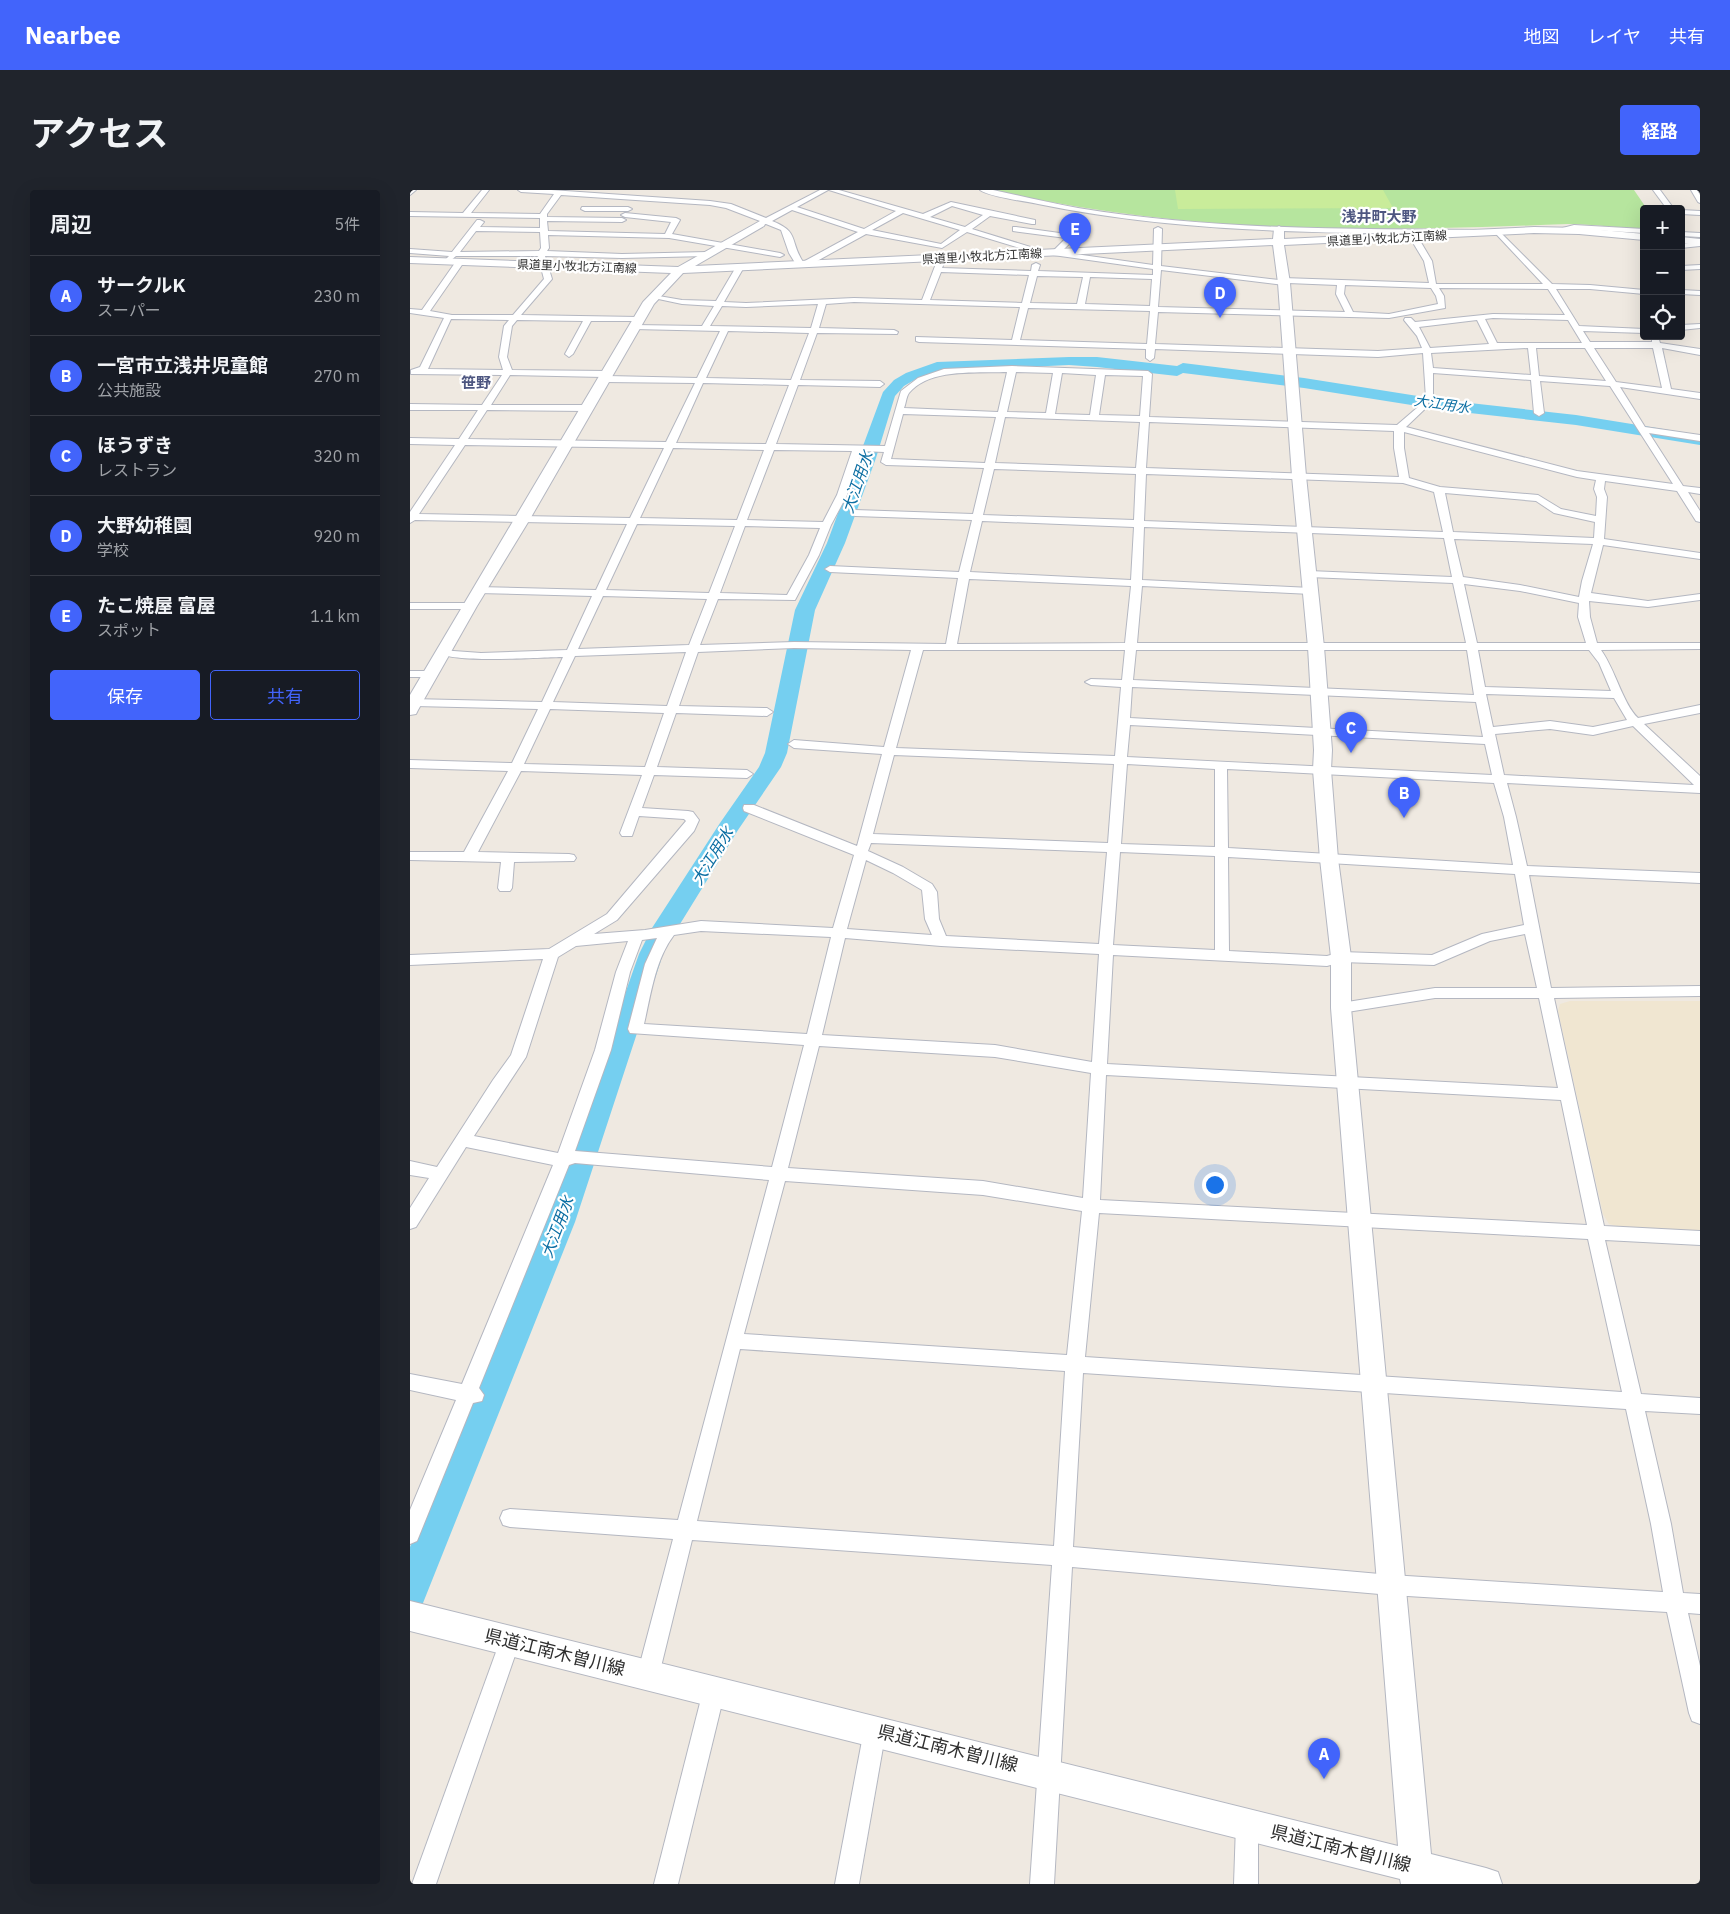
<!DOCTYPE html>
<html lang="ja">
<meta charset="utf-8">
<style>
body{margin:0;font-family:"IBM Plex Sans","Noto Sans JP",sans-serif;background:#20242c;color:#f1f3f6}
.controls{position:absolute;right:15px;top:15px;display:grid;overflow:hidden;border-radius:5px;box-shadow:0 5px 20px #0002}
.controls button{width:45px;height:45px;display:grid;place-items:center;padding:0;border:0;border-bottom:1px solid #363941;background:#171b24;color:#f1f3f6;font:25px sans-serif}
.you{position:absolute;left:804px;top:994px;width:18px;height:18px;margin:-12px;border:4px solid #fff;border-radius:50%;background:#1a73e8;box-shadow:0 0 0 8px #1a73e833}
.badge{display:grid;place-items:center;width:32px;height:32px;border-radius:50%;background:#4264fb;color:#fff;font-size:16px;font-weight:700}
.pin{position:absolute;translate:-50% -41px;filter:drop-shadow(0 1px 2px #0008)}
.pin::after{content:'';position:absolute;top:26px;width:18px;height:15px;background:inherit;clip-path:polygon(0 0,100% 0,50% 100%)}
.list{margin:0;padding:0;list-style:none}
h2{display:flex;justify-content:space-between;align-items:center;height:65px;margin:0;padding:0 20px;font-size:21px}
h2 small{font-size:16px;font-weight:400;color:#9ea1a6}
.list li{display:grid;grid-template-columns:32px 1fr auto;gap:15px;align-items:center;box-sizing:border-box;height:80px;padding:0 20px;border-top:1px solid #363941}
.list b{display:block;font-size:19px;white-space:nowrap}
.list p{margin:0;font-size:16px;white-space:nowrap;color:#9ea1a6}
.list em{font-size:16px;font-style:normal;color:#9ea1a6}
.actions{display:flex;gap:10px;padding:15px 20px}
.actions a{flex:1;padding:11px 0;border:1px solid #4264fb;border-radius:5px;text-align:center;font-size:18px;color:#4264fb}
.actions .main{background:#4264fb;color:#fff}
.icon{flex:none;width:28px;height:28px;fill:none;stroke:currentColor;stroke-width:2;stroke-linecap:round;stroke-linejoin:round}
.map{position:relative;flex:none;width:1290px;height:1694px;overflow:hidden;border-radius:5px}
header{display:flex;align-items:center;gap:30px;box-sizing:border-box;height:70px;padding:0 25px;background:#4264fb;color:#fff}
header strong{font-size:24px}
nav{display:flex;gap:28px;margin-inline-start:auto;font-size:18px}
.intro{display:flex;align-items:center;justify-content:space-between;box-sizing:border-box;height:120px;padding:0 30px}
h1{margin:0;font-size:35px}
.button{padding:12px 22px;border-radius:5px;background:#4264fb;color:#fff;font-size:18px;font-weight:700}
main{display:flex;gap:30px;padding:0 30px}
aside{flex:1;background:#171b24;border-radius:5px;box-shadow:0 5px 20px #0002}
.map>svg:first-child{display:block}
.education{fill:#f0e6d1}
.green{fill:#b6e59e}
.pitch{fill:#c9ec9a}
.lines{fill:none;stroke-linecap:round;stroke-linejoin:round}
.river{fill:#75cff0;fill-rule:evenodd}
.street-casing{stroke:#b4b7c1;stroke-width:2}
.secondary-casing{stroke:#b4b7c1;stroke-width:2}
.street{fill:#fff;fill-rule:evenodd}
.secondary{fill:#fff;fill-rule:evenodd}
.labels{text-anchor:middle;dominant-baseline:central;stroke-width:4.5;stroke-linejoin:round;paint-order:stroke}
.far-street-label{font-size:12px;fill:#2e2e2e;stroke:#fff}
.far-water-label{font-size:14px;font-style:italic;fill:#0d6fa3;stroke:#fff}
.far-quarter-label{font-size:15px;font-weight:bold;fill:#4d5680;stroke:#fff}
.water-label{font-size:16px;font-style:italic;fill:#0d6fa3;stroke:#fff}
.near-street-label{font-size:18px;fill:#2e2e2e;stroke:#fff}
</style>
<header>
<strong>Nearbee</strong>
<nav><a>地図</a><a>レイヤ</a><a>共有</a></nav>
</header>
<div class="intro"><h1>アクセス</h1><a class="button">経路</a></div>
<main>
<aside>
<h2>周辺<small>5件</small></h2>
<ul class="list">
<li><span class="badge">A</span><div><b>サークルK</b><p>スーパー</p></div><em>230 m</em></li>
<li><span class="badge">B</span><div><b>一宮市立浅井児童館</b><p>公共施設</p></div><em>270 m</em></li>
<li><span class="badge">C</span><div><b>ほうずき</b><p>レストラン</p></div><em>320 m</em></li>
<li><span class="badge">D</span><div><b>大野幼稚園</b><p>学校</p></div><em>920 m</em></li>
<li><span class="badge">E</span><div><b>たこ焼屋 富屋</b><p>スポット</p></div><em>1.1 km</em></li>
</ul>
<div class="actions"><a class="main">保存</a><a>共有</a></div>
</aside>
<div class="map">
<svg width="1290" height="1694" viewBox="0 0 1290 1694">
<rect width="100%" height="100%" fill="#efe9e1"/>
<!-- education -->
<polygon class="education" points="1160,811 1290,811 1290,1042 1215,1038 1199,1034 1193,1024 1148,821 1150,814"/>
<!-- green -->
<path class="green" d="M 580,0 L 1224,0 L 1237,19 L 1234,19 L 1234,39 C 1209,38 1183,34 1158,34 C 1085,37 1013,39 939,39 C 818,38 698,26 580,0 Z"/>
<!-- pitch -->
<polygon class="pitch" points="765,0 973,0 983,18 768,19"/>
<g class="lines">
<!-- river -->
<polygon class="river" points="659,167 687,167 767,176 773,173 894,188 1033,210 1166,225 1290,245 1290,255 1166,235 1033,220 894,198 773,183 767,186 687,177 659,175 529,181 506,189 494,196 485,206 466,268 435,353 405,420 377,563 371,577 328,640 262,747 253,764 165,1032 13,1413 0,1418 0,1357 135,1032 229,764 242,738 310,633 349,577 355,563 385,420 417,353 473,202 484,190 496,183 527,172"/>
<!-- street casing -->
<g class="street-casing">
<g id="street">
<polygon points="0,0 6,0 0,5"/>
<path d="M 72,0 L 79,0 L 61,23 L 130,24 L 144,4 L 111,2 L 108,0 L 141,0 L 300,11 L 321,14 L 356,28 L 410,0 L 418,0 L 387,17 L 454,39 L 486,21 L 419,0 L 429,0 L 513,24 L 541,12 L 625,30 L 625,34 L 622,34 L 580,26 L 562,39 L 640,63 L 633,65 L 557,42 L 532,58 L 456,44 L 398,76 L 387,76 L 379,63 L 371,40 L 356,34 L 349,35 L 350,31 L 316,18 L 300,15 L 151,5 L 137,24 L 137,27 L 212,28 L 216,30 L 212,32 L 137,31 L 138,41 L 255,44 L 261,32 L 215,27 L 211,25 L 215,23 L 266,28 L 270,30 L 262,44 L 370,63 L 374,65 L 370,67 L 259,48 L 138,45 L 139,58 L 137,61 L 212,64 L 297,62 L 301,64 L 297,66 L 212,68 L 135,66 L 142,89 L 111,125 L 228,127 L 232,129 L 228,131 L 181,131 L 163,164 L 159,167 L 155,164 L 173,131 L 107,130 L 102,136 L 97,167 L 102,180 L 197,181 L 201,184 L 198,186 L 287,188 L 310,141 L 224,139 L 220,137 L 224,135 L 292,136 L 304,116 L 272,114 L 239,107 L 243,105 L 272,110 L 306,111 L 326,77 L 330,75 L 334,77 L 314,112 L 336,113 L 444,108 L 512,110 L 527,71 L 531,69 L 535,71 L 532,78 L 621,81 L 622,75 L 626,73 L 630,75 L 628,81 L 743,85 L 743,79 L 643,65 L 643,61 L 656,48 L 603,41 L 603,37 L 606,37 L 664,45 L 664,49 L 651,62 L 743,75 L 744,39 L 748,37 L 752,39 L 751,76 L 869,90 L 873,88 L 1019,93 L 1014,71 L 999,46 L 1003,44 L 1006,44 L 1022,71 L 1026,94 L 1133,94 L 1086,44 C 934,43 778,45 628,14 C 614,11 580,7 570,0 L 583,0 C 611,6 640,13 668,18 C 806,41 949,39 1088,40 L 1142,94 L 1180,95 L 1234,100 L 1234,104 L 1180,99 L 1146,99 L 1169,136 L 1234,139 L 1234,143 L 1173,141 L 1180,152 L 1242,152 L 1242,146 L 1248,146 L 1250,153 L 1290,159 L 1290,165 L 1252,158 L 1261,199 L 1290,203 L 1290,209 L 1210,197 L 1235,237 L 1290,245 L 1290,251 L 1239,243 L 1273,296 L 1290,298 L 1290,304 L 1278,302 L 1290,321 L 1290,332 L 1286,331 L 1267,301 L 1195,291 L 1194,299 L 1197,307 L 1194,349 L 1290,363 L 1290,369 L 1193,355 L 1181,403 L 1238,411 L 1290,404 L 1290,410 L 1238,417 L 1179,411 L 1180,427 L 1187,453 L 1290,453 L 1290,459 L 1191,460 C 1205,479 1213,514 1228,528 L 1290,515 L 1290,523 L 1234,534 L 1290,586 L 1290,603 L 1097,593 L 1106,627 L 1117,676 L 1290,683 L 1290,693 L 1119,685 L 1141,798 L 1290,796 L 1290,806 L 1144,808 L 1194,1036 L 1290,1041 L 1290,1055 L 1195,1050 L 1231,1204 L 1290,1208 L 1290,1224 L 1235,1221 L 1261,1334 L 1273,1403 L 1290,1404 L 1290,1424 L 1278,1423 L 1290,1476 L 1290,1534 L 1282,1531 L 1279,1523 L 1257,1422 L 981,1405 L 662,1377 L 644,1694 L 620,1694 L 642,1375 L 282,1350 L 249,1485 L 245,1492 L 238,1496 L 231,1492 L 227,1485 L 263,1349 L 100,1337 L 93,1335 L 90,1328 L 93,1321 L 100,1319 L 268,1330 L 359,990 L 165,973 L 159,975 L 69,1198 L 74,1205 L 72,1211 L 63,1213 L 7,1351 L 0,1354 L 0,1320 L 46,1210 L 0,1200 L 0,1184 L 52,1194 L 143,975 L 56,957 L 6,1037 L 0,1039 L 0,1018 L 19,988 L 0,985 L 0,971 L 27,977 L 83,890 L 101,865 L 133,769 L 0,775 L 0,765 L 139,759 L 197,724 L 276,631 L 274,629 L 229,626 L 222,646 L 212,646 L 210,643 L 232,585 L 111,581 L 68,662 L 159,664 L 164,665 L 166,668 L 164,671 L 104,672 L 102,698 L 100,701 L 90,701 L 88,698 L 91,672 L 0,670 L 0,662 L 54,662 L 98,581 L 0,578 L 0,570 L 102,573 L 128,519 L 5,516 L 0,513 L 1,509 L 132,512 L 153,467 C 132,467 41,474 28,462 L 30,460 L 71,463 L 157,460 L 182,406 L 68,403 L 63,400 L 68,397 L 186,400 L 217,334 L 5,330 L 0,333 L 0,322 L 45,255 L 0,254 L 0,248 L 49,249 L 68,220 L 0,220 L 0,214 L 72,215 L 92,185 L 1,184 L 1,180 L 10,177 L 34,128 L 0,123 L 0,119 L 12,120 L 47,70 L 50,70 L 54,72 L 20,121 L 42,125 L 103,125 L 134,89 L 128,66 L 46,66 L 40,71 L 36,69 L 39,66 L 0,63 L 0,59 L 42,62 L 67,30 L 70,30 L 74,32 L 70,37 L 130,38 L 130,28 L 0,26 L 0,22 L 53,23 ZM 542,16 L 573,25 L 555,37 L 520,27 ZM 382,20 L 448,42 L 393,72 C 379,50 390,42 362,31 ZM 493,23 L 550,40 L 531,54 L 462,40 ZM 66,41 L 130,42 L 131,58 L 129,61 L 50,62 ZM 751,80 L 874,95 L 878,93 L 927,95 L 926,104 L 935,122 L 748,117 ZM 531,82 L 619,85 L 612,113 L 520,110 ZM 627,86 L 673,87 L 667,114 L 620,113 ZM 680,87 L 742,89 L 740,116 L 675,114 ZM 935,95 L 1021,98 L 1026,106 L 1028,114 L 979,124 L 943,122 L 934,104 ZM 1029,98 L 1138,99 L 1155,125 L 1083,124 L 1005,132 L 1001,128 L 995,128 L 994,130 L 1007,146 L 1012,158 L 968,161 L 745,154 L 748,122 L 979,128 L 1035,118 L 1034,106 ZM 444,112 L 610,117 L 602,150 L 506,147 L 506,151 L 509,152 L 736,159 L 736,168 L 740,171 L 744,168 L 745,159 L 968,167 L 1013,163 L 1016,208 L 1022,208 L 1023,206 L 1023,183 L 1121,190 L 1124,223 L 1129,226 L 1134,223 L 1130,191 L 1200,196 L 1263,294 L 1167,281 L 996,237 L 1018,216 L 1018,212 L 1015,211 L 987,235 L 739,227 L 742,184 L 738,181 L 602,176 L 534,179 L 508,188 L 491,201 L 475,256 L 366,254 L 388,195 L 470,197 L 474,194 L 470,191 L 390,190 L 407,143 L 487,144 L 488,142 L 484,140 L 409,138 L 416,114 ZM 408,114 L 401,138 L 300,136 L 312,116 L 336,117 ZM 618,118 L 740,121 L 737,154 L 610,150 ZM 1083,128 L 1158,130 L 1172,153 L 1087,153 L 1075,129 ZM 41,129 L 99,130 L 94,136 L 89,167 L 93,180 L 18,179 ZM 1067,130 L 1079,154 L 1020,158 L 1009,137 ZM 318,141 L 399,143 L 381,190 L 296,188 ZM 1118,158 L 1121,185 L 1023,178 L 1021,163 ZM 1126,158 L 1175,158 L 1196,191 L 1129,186 ZM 1184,158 L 1243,158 L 1252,198 L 1206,192 ZM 597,182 L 588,222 L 494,218 C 496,214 496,207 499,203 C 519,178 568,183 597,182 ZM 606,182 L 643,183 L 636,223 L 597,222 ZM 652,183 L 686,185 L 680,225 L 645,224 ZM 100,185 L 193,187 L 190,189 L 194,192 L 285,193 L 256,252 L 58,249 L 77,220 L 176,221 L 181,218 L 176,215 L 81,215 ZM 695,185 L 733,186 L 730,226 L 689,225 ZM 293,193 L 379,195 L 356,254 L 266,253 ZM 493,224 L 586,227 L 575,273 L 481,269 ZM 595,227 L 730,232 L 726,278 L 585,273 ZM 739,232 L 984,241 L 984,258 L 989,287 L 736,278 ZM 994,242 L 1167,287 L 1186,290 L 1184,299 L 1187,307 L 1186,326 L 1151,319 L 1128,305 L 1030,297 L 999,288 L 994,258 ZM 55,255 L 254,258 L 220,328 L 9,324 ZM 263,258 L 354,260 L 327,330 L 230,328 ZM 364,260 L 442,261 L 427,305 L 413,332 L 337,330 ZM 452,261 L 474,262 L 471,272 L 476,275 L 574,278 L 563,324 L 445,320 L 440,323 L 445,326 L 562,330 L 549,382 L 420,376 L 415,379 L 420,382 L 548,388 L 536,454 L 384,452 L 290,455 L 308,409 L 385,410 L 409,365 L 421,335 L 437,305 ZM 584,279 L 726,284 L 724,330 L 573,325 ZM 736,284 L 993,293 L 1024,302 L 1033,342 L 734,331 ZM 1035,303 L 1126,311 L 1144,323 L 1185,332 L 1184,348 L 1043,342 ZM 572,331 L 724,337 L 721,390 L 560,382 ZM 227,334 L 325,336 L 299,403 L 196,400 ZM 335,336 L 410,338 L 399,365 L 377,405 L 310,403 ZM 734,337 L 1034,348 L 1042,387 L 899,381 L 894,384 L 899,387 L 1043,393 L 1056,453 L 727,453 L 732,396 L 901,404 L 906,401 L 901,398 L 732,390 ZM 1044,349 L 1183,354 L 1172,391 L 1169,407 L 1110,395 L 1053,387 ZM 559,389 L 721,396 L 715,453 L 547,454 ZM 1054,394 L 1110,401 L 1169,413 L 1168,427 L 1176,453 L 1067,453 ZM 193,406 L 297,409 L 279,455 L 168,459 ZM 384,458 L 501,460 L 474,557 L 384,550 L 378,554 L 384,558 L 472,564 L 447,656 L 344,615 L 334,615 L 333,618 L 334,621 L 444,665 L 423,738 L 291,731 L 235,740 L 184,744 L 207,730 L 284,641 L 289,630 L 283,622 L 278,621 L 232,618 L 244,585 L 337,588 L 343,584 L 337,580 L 247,577 L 266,523 L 357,526 L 363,522 L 357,518 L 269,516 L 288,462 ZM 513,460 L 715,460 L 712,490 L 681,489 L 675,492 L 681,495 L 711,497 L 705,566 L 486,558 ZM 726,460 L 1057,460 L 1064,505 L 723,490 ZM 1068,460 L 1179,460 L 1189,473 L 1201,501 L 1075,497 ZM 276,462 L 257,516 L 143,512 L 165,466 ZM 722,497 L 1066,512 L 1073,547 L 720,528 ZM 1076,504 L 1204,508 L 1217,530 L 1183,537 L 1140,531 L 1083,537 ZM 140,519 L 254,523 L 235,577 L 114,574 ZM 720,535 L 1075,554 L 1082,585 L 717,567 ZM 1223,536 L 1284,595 L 1094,585 L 1085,544 L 1140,539 L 1183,545 ZM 484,565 L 704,574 L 698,653 L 463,644 ZM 717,574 L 805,579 L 805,657 L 711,654 ZM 817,579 L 1084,593 L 1094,627 L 1103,675 L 818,658 ZM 461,653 L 697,662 L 689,754 L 536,746 L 529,729 L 527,702 L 522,694 L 493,677 L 458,661 ZM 710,662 L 805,666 L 805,760 L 703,755 ZM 818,667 L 1105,684 L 1114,735 L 1072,744 L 1022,765 L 931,762 L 917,766 L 819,761 ZM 456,670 L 483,683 L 512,700 L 515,729 L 522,745 L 437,739 ZM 291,741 L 421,747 L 397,844 L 234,834 C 241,804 245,770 264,745 ZM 1115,744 L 1127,798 L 1025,798 L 931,813 L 926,814 L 924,818 L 926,822 L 931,823 L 1025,808 L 1129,808 L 1148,898 L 697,874 L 703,765 L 917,776 L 931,772 L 1024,775 L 1080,751 ZM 247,748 L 235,774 L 218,839 L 220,843 L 394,855 L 362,977 L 165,961 L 201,860 L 220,782 L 232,750 ZM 435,748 L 531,756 L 689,764 L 682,872 L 585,855 L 412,845 ZM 218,751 L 206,782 L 185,860 L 148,963 L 64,946 L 116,867 L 148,767 L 166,756 ZM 409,856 L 585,867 L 681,883 L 673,1008 L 573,991 L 378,978 ZM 696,885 L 1151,910 L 1177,1035 L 690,1010 ZM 375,991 L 573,1005 L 672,1021 L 657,1165 L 334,1144 ZM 689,1023 L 1178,1049 L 1212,1202 L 675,1167 ZM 330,1159 L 655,1181 L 644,1356 L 287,1331 ZM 673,1183 L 1216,1219 L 1241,1334 L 1253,1402 L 981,1385 L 663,1357 Z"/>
<polygon points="1243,0 1250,0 1264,19 1257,19"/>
<polygon points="1281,0 1287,0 1290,5 1290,13 1288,12"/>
<polygon points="172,17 218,17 222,19 218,21 175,21 171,19"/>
<polygon points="1271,20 1290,21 1290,25 1271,24"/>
<polygon points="1164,35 1234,39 1234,43 1164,39 1149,42 1145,40"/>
<polygon points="1271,42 1290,43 1290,47 1271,46"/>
<polygon points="1290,52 1290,56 1271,58 1271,54"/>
<polygon points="1290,75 1290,79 1271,80 1271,76"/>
<polygon points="1271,100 1290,101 1290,105 1271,104"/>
<polygon points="1290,134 1290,138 1271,140 1271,135"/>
<polygon points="0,413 59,413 64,416 59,419 0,419"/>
<polygon points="0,481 22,481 28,484 22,487 0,487"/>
<polygon points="100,1441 107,1444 110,1451 26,1694 2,1694 90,1451 93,1444"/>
<polygon points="304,1490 312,1493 315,1501 268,1694 244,1694 293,1501 296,1493"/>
<polygon points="465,1529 473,1532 476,1540 449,1694 425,1694 454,1540 457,1532"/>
<polygon points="837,1624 845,1627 848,1635 848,1694 824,1694 826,1635 829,1627"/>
</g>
</g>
<!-- secondary casing -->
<g class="secondary-casing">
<g id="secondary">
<polygon points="350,31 355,34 354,36 285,76 863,49 864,39 869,36 874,39 874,49 1124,37 1169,38 1234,44 1234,50 1169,44 1124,43 874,55 880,93 896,286 914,457 922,560 921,580 928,669 941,767 941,818 1021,1664 1076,1678 1088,1682 1092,1694 991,1694 990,1689 0,1441 0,1411 988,1656 921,818 921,767 910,669 903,580 904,560 898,457 882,286 868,93 863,55 273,83 244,114 120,329 67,416 8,520 6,524 0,525 0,505 233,112 261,83 0,73 0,67 268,77"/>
<polygon points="1271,47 1290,49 1290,55 1271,53"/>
</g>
</g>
<!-- street -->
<use href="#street" class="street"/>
<!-- secondary -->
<use href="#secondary" class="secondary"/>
</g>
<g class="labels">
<!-- far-street labels -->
<g class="far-street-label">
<text transform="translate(977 48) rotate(-3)">県道里小牧北方江南線</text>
<text transform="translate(572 66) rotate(-3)">県道里小牧北方江南線</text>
<text transform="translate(167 76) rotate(2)">県道里小牧北方江南線</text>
</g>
<!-- far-water labels -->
<g class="far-water-label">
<text transform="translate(1032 214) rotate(8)">大江用水</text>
</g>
<!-- far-quarter labels -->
<g class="far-quarter-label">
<text x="969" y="26">浅井町大野</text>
<text x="66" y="192">笹野</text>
</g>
<!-- water labels -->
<g class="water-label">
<text transform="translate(447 292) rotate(-71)">大江用水</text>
<text transform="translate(302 666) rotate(-58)">大江用水</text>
<text transform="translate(147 1037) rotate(-69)">大江用水</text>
</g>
<!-- near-street labels -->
<g class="near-street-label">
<text transform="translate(145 1462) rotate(14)">県道江南木曽川線</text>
<text transform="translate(538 1558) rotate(14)">県道江南木曽川線</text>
<text transform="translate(931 1658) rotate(14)">県道江南木曽川線</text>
</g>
</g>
</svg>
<div class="controls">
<button>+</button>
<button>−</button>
<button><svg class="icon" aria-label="locate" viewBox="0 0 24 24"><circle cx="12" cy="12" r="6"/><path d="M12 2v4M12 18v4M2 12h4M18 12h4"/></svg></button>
</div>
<div class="you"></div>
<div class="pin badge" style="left:914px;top:1589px">A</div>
<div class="pin badge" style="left:994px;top:628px">B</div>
<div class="pin badge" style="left:941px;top:563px">C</div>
<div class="pin badge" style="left:810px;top:128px">D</div>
<div class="pin badge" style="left:665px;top:64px">E</div>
</div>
</main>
